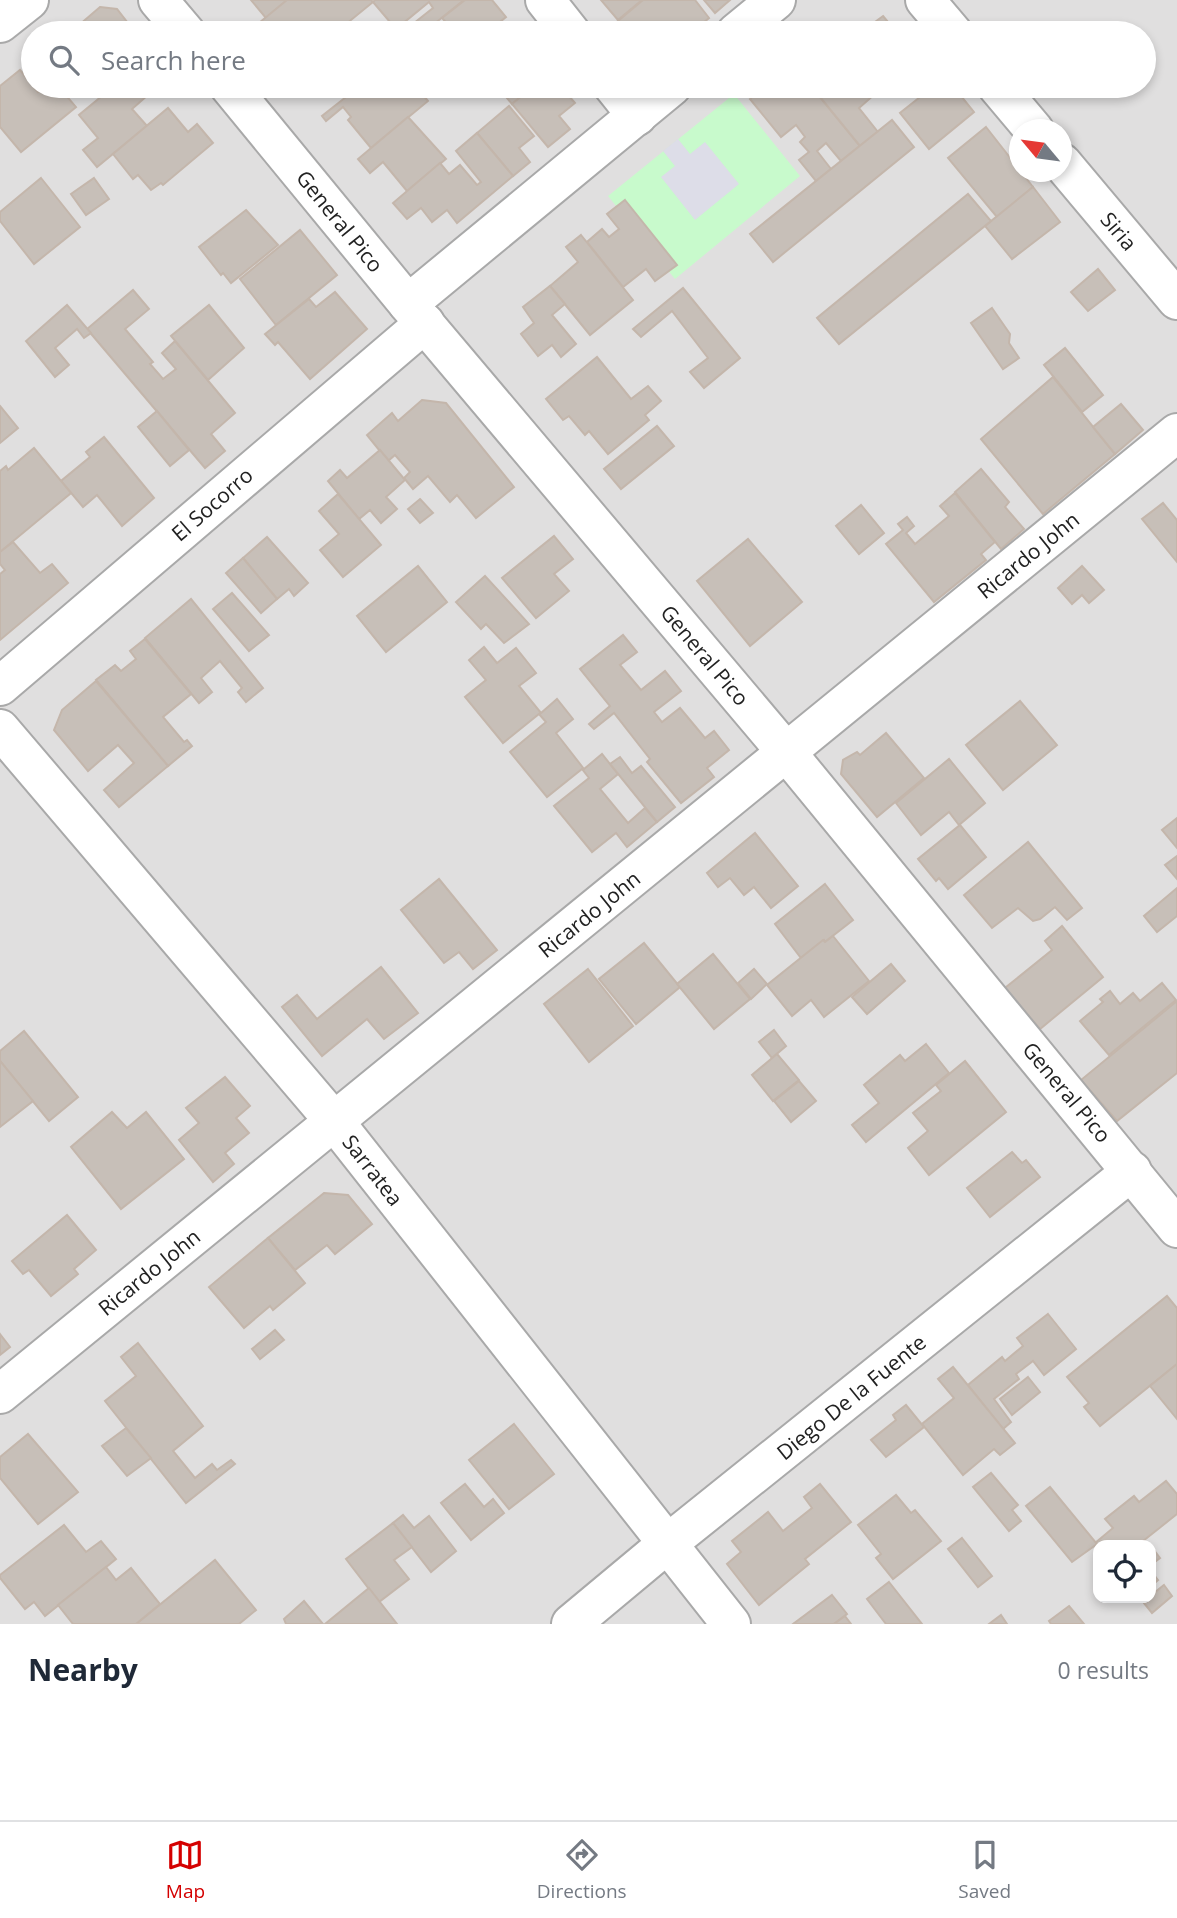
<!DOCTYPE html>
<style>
body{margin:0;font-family:"Open Sans",sans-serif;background:#f6f6f7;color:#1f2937}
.controls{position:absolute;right:21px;bottom:21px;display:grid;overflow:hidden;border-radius:14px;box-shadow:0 4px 10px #0003}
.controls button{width:63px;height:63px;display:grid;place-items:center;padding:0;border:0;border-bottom:2px solid #e0e1e3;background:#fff;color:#1f2937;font:35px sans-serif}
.compass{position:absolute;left:1009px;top:119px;width:63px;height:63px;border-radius:50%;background:#fff;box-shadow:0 4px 10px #0003;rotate:299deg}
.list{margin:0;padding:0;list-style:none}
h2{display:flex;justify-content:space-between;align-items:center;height:91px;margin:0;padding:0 28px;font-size:30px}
h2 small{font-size:23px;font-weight:400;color:#747a83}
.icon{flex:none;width:38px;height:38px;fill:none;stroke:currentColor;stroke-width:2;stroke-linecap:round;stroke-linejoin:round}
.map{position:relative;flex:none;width:1177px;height:1624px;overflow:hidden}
.search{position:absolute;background:#fff;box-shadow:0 4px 10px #0003;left:21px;right:21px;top:21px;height:77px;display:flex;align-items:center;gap:18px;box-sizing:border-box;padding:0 24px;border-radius:38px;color:#747a83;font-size:26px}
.sheet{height:196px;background:#fff}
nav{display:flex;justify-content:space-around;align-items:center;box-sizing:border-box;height:98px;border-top:2px solid #e0e1e3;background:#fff;font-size:19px;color:#747a83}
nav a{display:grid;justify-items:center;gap:4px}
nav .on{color:#d40000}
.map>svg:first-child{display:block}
.residential{fill:#e0dfdf;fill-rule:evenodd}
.park{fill:#c8facc}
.plaza{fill:#dddde8}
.building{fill:#c7bfb8;stroke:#c4b6ab;stroke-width:2}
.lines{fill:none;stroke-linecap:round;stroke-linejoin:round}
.minor-casing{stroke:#a9a9a9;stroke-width:42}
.minor{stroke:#fff;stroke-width:38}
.labels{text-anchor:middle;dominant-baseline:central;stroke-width:5;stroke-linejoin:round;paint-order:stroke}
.street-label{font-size:21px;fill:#222;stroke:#fff}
</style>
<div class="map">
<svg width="1177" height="1624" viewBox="0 0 1177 1624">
<rect width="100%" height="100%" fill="#f2efe9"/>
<!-- residential -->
<path class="residential" d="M 0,0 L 1177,0 L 1177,1624 L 0,1624 ZM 33,33 L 1144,33 L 1144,86 L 33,86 ZM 1020,130 L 1062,130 L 1062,172 L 1020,172 ZM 1098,1545 L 1151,1545 L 1151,1598 L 1098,1598 Z"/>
<!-- park -->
<polygon class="park" points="734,94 800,176 675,279 608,196"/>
<!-- plaza -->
<polygon class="plaza" points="678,139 690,154 705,142 739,184 695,220 661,177 675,166 663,151"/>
<!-- building -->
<g class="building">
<polygon points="251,0 287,0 266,18"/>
<polygon points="287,0 371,0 373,2 335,33 259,33 254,27"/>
<polygon points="375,0 464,0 423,33 414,23 433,8 429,2 396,29 373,2"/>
<polygon points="465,0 492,0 506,17 490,30 493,33 455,33 442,18"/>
<polygon points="601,0 642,0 618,20"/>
<polygon points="643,0 695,0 709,18 691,33 628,33 618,21"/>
<polygon points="704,0 730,0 715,13"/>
<polygon points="100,7 117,9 131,27 123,33 86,33 79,25"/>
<polygon points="883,16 897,33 860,33"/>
<polygon points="20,70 38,92 46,86 58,86 76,107 21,152 0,127 0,86"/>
<polygon points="104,86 140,86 148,95 132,109 147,126 97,167 83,150 98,138 79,115 108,91"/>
<polygon points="360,86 405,86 410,92 416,87 428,101 371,148 348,120 351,117 343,107 326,121 322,116"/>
<polygon points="497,86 534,86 512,104"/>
<polygon points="534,86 560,86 575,103 559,116 570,129 548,147 512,104"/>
<polygon points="765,86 788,86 793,91 799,86 811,86 860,146 841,161 826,143 817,151 831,169 816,181 799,160 809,152 800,142 805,137 796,125 781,137 750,99"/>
<polygon points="811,86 884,86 859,108 878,132 860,146"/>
<polygon points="934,86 953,86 974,112 929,149 900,113"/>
<polygon points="509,106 534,136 519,148 530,162 513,176 477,133"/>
<polygon points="168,108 188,132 197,124 213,143 163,185 161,183 151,190 138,175 133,179 113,154"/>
<polygon points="408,117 446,159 407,191 383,162 370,173 358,159"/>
<polygon points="892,120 914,147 773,262 750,234"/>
<polygon points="986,127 1033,187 997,217 948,158"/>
<polygon points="477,133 513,176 457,223 447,210 432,222 421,208 407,219 393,203 440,163 449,174 460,165 477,185 481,182 456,151"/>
<polygon points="41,178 80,227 34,264 0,221 0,212"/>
<polygon points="94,178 109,199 86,215 71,194"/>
<polygon points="1033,187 1060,222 1012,259 985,226"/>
<polygon points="968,194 991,221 839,344 817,318"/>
<polygon points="625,200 677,265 655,281 646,269 623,287 587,242 602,229 609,237 619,229 607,214"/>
<polygon points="246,210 278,245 231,283 223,273 221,275 199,247"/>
<polygon points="300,230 337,275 276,325 240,279"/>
<polygon points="581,235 633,300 590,335 550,286 578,262 566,247"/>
<polygon points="1098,269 1115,290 1088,311 1071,292"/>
<polygon points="550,286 565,304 552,315 576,344 561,357 552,345 538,356 521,334 534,323 523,307"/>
<polygon points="683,288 740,358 704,388 690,372 708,358 672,311 641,337 633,329"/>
<polygon points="133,290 149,309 125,329 153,362 150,364 163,379 176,369 162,353 175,341 235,413 211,434 225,451 205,468 87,329"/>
<polygon points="335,292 367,329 310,379 278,342 275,345 265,334 309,299 316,307"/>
<polygon points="67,305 91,333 84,338 77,329 55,348 69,365 55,377 26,341"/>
<polygon points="209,305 244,348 208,380 171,336"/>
<polygon points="992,308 1010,334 1009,343 1019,358 1003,369 971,323"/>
<polygon points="1065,348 1103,395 1082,412 1044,365"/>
<polygon points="597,357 631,399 648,386 661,401 645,415 649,420 608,454 589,431 585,435 569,416 563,420 546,399"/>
<polygon points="1053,377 1115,454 1043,514 981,439"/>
<polygon points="422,400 446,403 514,487 476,518 457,495 450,502 428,476 413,489 404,478 410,472 395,455 388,461 367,435 392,413 398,421"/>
<polygon points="1121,404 1143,430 1115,454 1093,427"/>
<polygon points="0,406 18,428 0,443"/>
<polygon points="157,411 189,450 170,466 138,427"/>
<polygon points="657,426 674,446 621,489 604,469"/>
<polygon points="104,437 154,498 122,526 97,495 83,507 61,481 90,457 86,452"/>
<polygon points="34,448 71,493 0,552 0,471 6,466 8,470"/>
<polygon points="380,450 405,480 386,497 397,509 381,523 370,510 359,519 328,481 340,470 347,478"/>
<polygon points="981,469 1009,502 1005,507 1024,529 1001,549 955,492"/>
<polygon points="955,493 995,542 981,554 986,560 934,602 886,544 903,530 898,524 907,517 914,526 906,533 915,544 949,516 940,506"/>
<polygon points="338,494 381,545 343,577 320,550 339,534 319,511"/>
<polygon points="420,499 433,513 420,523 408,509"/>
<polygon points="1163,503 1177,520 1177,562 1142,519"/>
<polygon points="861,505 884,533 859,554 836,526"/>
<polygon points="554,536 573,559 554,574 569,591 536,618 502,578"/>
<polygon points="267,537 308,583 294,596 289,589 277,599 243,558"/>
<polygon points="748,539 802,602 750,646 697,581"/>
<polygon points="13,542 40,573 52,564 68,583 0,640 0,574 5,570 0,564 0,552"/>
<polygon points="243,558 277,599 261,613 226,573"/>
<polygon points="418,566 447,602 386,652 357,616"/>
<polygon points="1082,566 1104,590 1089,603 1082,595 1072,604 1058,588"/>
<polygon points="485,576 529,624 504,643 486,624 481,629 456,602"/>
<polygon points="232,593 269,635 249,651 213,609"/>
<polygon points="191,599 263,688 246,702 238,692 242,688 220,661 201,678 212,692 199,703 145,638"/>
<polygon points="623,635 637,652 620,665 641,690 665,671 681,691 654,712 662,722 680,708 705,738 714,731 729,750 707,768 714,777 681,803 647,762 650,759 614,713 594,729 589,724 610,706 580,669"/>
<polygon points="145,639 191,694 163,717 184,742 187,740 192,746 168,766 96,680 115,665 121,671 136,659 130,651"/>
<polygon points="484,647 497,663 516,648 536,673 519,686 541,713 557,699 573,719 556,733 584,769 602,754 618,774 600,789 628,823 645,808 657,822 627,847 616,833 592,852 554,806 589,778 582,769 547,797 510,752 546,722 539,714 503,743 465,697 486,680 469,660"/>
<polygon points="96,681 168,766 119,807 104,790 134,763 118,745 88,771 54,730 62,710"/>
<polygon points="1020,701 1057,745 1003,790 966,745"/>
<polygon points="886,733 924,778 877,817 841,774 843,760 857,752 860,755"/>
<polygon points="620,757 632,773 641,766 675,807 657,822 610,764"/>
<polygon points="949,759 985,803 959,825 949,812 921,835 896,803"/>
<polygon points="1177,818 1177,848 1162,830"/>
<polygon points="960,825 986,857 948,889 939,878 936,881 918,859"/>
<polygon points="755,833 798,886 771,908 754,887 744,895 730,878 718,887 707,873"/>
<polygon points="1028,842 1082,908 1067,920 1055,907 1040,919 1033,921 1018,908 992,928 964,895"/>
<polygon points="1177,856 1177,879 1165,865"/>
<polygon points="439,879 497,950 473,969 459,952 444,963 401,910"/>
<polygon points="825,884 853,920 825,942 824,940 801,958 775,924"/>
<polygon points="1177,888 1177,916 1157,932 1144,916"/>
<polygon points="1062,926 1103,977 1040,1029 1005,988 1052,950 1045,941"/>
<polygon points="833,936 869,981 824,1017 811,1000 792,1016 767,985 823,940 825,942"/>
<polygon points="644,943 680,987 636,1024 599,979"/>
<polygon points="713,954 750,999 714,1029 677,984"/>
<polygon points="891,964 905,981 867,1014 852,997"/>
<polygon points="381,967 418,1013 384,1039 367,1019 322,1056 282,1007 297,995 317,1019"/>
<polygon points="588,969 633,1026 589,1062 544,1004"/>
<polygon points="754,969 767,984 751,999 738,983"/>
<polygon points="1162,983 1176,1000 1109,1055 1080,1021 1103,1002 1100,999 1110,991 1120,1004 1133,993 1140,1001"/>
<polygon points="1177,1001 1177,1073 1117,1121 1081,1080"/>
<polygon points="774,1030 786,1046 772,1058 759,1042"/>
<polygon points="24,1031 78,1097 49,1121 0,1061 0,1051"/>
<polygon points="926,1044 949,1073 866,1142 852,1125 879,1103 864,1085 900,1055 905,1061"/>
<polygon points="777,1054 799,1080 773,1101 752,1075"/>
<polygon points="0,1061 33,1101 0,1127"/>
<polygon points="965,1061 1006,1112 929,1175 908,1148 928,1131 913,1113 941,1091 936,1085"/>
<polygon points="225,1077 250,1106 236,1118 249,1133 225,1153 234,1164 213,1182 179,1140 199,1123 186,1108"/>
<polygon points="799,1081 816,1101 791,1122 774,1101"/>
<polygon points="112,1112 127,1128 146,1112 184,1159 121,1209 71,1147"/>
<polygon points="1012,1152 1022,1163 1026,1160 1040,1177 990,1217 967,1188"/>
<polygon points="324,1193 348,1195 372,1224 335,1254 327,1245 295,1270 268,1238"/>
<polygon points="67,1215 96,1250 74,1269 78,1274 51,1296 29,1270 23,1274 12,1261"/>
<polygon points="268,1238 305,1283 273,1310 270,1306 244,1328 209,1287"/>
<polygon points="1167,1296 1177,1308 1177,1364 1100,1426 1084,1407 1089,1403 1067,1377"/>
<polygon points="1048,1314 1076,1349 1044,1375 1033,1361 1016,1374 1019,1379 994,1399 1011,1422 1003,1429 968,1385 1002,1357 1005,1361 1023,1346 1017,1338"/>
<polygon points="275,1330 284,1340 260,1359 252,1349"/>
<polygon points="0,1334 10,1347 0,1355"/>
<polygon points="138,1343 203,1426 173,1451 195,1478 212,1464 217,1470 231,1460 235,1464 186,1503 105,1401 136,1376 121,1357"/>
<polygon points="1177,1364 1177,1419 1150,1386"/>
<polygon points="953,1367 1015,1443 1000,1455 994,1449 963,1475 922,1424 954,1398 938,1379"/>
<polygon points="1028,1377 1040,1392 1012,1415 1000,1399"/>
<polygon points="906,1405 924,1427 886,1457 871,1440 896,1420 893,1415"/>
<polygon points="514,1424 554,1474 509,1509 469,1460"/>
<polygon points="126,1428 151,1458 127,1476 102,1446"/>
<polygon points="28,1434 78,1492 38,1524 0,1478 0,1457"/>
<polygon points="991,1473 1018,1505 1012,1510 1021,1521 1009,1531 973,1487"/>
<polygon points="1166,1481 1177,1494 1177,1514 1138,1545 1098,1546 1095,1543 1113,1528 1105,1519 1134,1496 1139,1502"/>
<polygon points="465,1484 484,1507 493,1499 504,1513 471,1540 441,1503"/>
<polygon points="820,1484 851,1522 805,1559 809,1564 759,1605 727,1564 741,1552 732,1541 768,1512 783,1531 812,1508 804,1497"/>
<polygon points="1050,1487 1097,1544 1072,1562 1026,1506"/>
<polygon points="896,1495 911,1513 915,1510 941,1541 893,1579 876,1558 881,1554 858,1525"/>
<polygon points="403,1515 414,1528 429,1516 456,1551 431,1572 393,1523"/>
<polygon points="393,1523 412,1547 394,1560 409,1579 379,1602 346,1559"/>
<polygon points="64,1525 86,1552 101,1541 116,1559 45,1616 34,1602 25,1609 0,1578 0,1575"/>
<polygon points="962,1538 992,1576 978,1587 948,1549"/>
<polygon points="1151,1546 1160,1558 1151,1565"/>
<polygon points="215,1560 256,1610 239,1624 136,1624"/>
<polygon points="106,1567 116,1580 131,1568 160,1604 136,1624 73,1624 58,1605"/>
<polygon points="1151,1571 1158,1580 1151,1586"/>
<polygon points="889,1582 922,1624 886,1624 867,1599"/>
<polygon points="1164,1585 1172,1596 1152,1613 1143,1602"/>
<polygon points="369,1588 397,1624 325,1624"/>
<polygon points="832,1595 847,1614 834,1624 793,1624"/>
<polygon points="304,1601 323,1624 286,1624 284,1619"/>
<polygon points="1069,1606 1084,1624 1051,1624 1049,1621"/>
<polygon points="1001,1615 1007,1624 989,1624"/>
<polygon points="845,1616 851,1624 834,1624"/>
</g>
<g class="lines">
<!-- minor casing -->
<g class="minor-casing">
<g id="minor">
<polyline points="158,0 186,33"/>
<polyline points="545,0 571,33"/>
<polyline points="925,0 953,33"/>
<polyline points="0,23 29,0"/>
<polyline points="736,33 776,0"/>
<polyline points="229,86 408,304 787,753 1177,1228"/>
<polyline points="613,86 637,116"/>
<polyline points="997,86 1034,130"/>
<polyline points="1062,163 1177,300"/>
<polyline points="408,304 672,86"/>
<polyline points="0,686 425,323"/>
<polyline points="0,729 334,1121 731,1624"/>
<polyline points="0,1394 1177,433"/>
<polyline points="571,1624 667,1544 1132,1171"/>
</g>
</g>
<!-- minor -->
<use href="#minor" class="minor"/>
</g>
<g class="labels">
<!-- street labels -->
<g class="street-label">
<text transform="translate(340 221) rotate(51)">General Pico</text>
<text transform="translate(1119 231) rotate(50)">Siria</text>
<text transform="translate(212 504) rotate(-41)">El Socorro</text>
<text transform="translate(1028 555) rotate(-39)">Ricardo John</text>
<text transform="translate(705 655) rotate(50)">General Pico</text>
<text transform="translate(589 914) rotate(-39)">Ricardo John</text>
<text transform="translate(1067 1092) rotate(50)">General Pico</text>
<text transform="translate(373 1170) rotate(52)">Sarratea</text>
<text transform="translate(149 1272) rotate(-39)">Ricardo John</text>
<text transform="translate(851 1397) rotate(-39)">Diego De la Fuente</text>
</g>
</g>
</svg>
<div class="controls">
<button><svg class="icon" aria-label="locate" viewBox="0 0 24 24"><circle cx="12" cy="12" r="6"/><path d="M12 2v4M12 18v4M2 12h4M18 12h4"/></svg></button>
</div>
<svg class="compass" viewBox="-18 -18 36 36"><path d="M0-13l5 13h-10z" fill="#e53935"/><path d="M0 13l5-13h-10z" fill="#747a83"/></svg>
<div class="search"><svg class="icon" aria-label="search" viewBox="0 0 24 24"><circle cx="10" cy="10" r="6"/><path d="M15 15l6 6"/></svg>Search here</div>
</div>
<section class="sheet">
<h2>Nearby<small>0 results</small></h2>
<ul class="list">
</ul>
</section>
<nav>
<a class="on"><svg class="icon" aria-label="map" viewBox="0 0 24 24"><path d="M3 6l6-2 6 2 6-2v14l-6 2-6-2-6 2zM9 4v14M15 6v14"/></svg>Map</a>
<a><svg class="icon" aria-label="directions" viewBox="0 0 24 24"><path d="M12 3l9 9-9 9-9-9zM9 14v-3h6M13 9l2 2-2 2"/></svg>Directions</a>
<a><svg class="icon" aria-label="saved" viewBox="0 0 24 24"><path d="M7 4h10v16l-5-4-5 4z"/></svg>Saved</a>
</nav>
